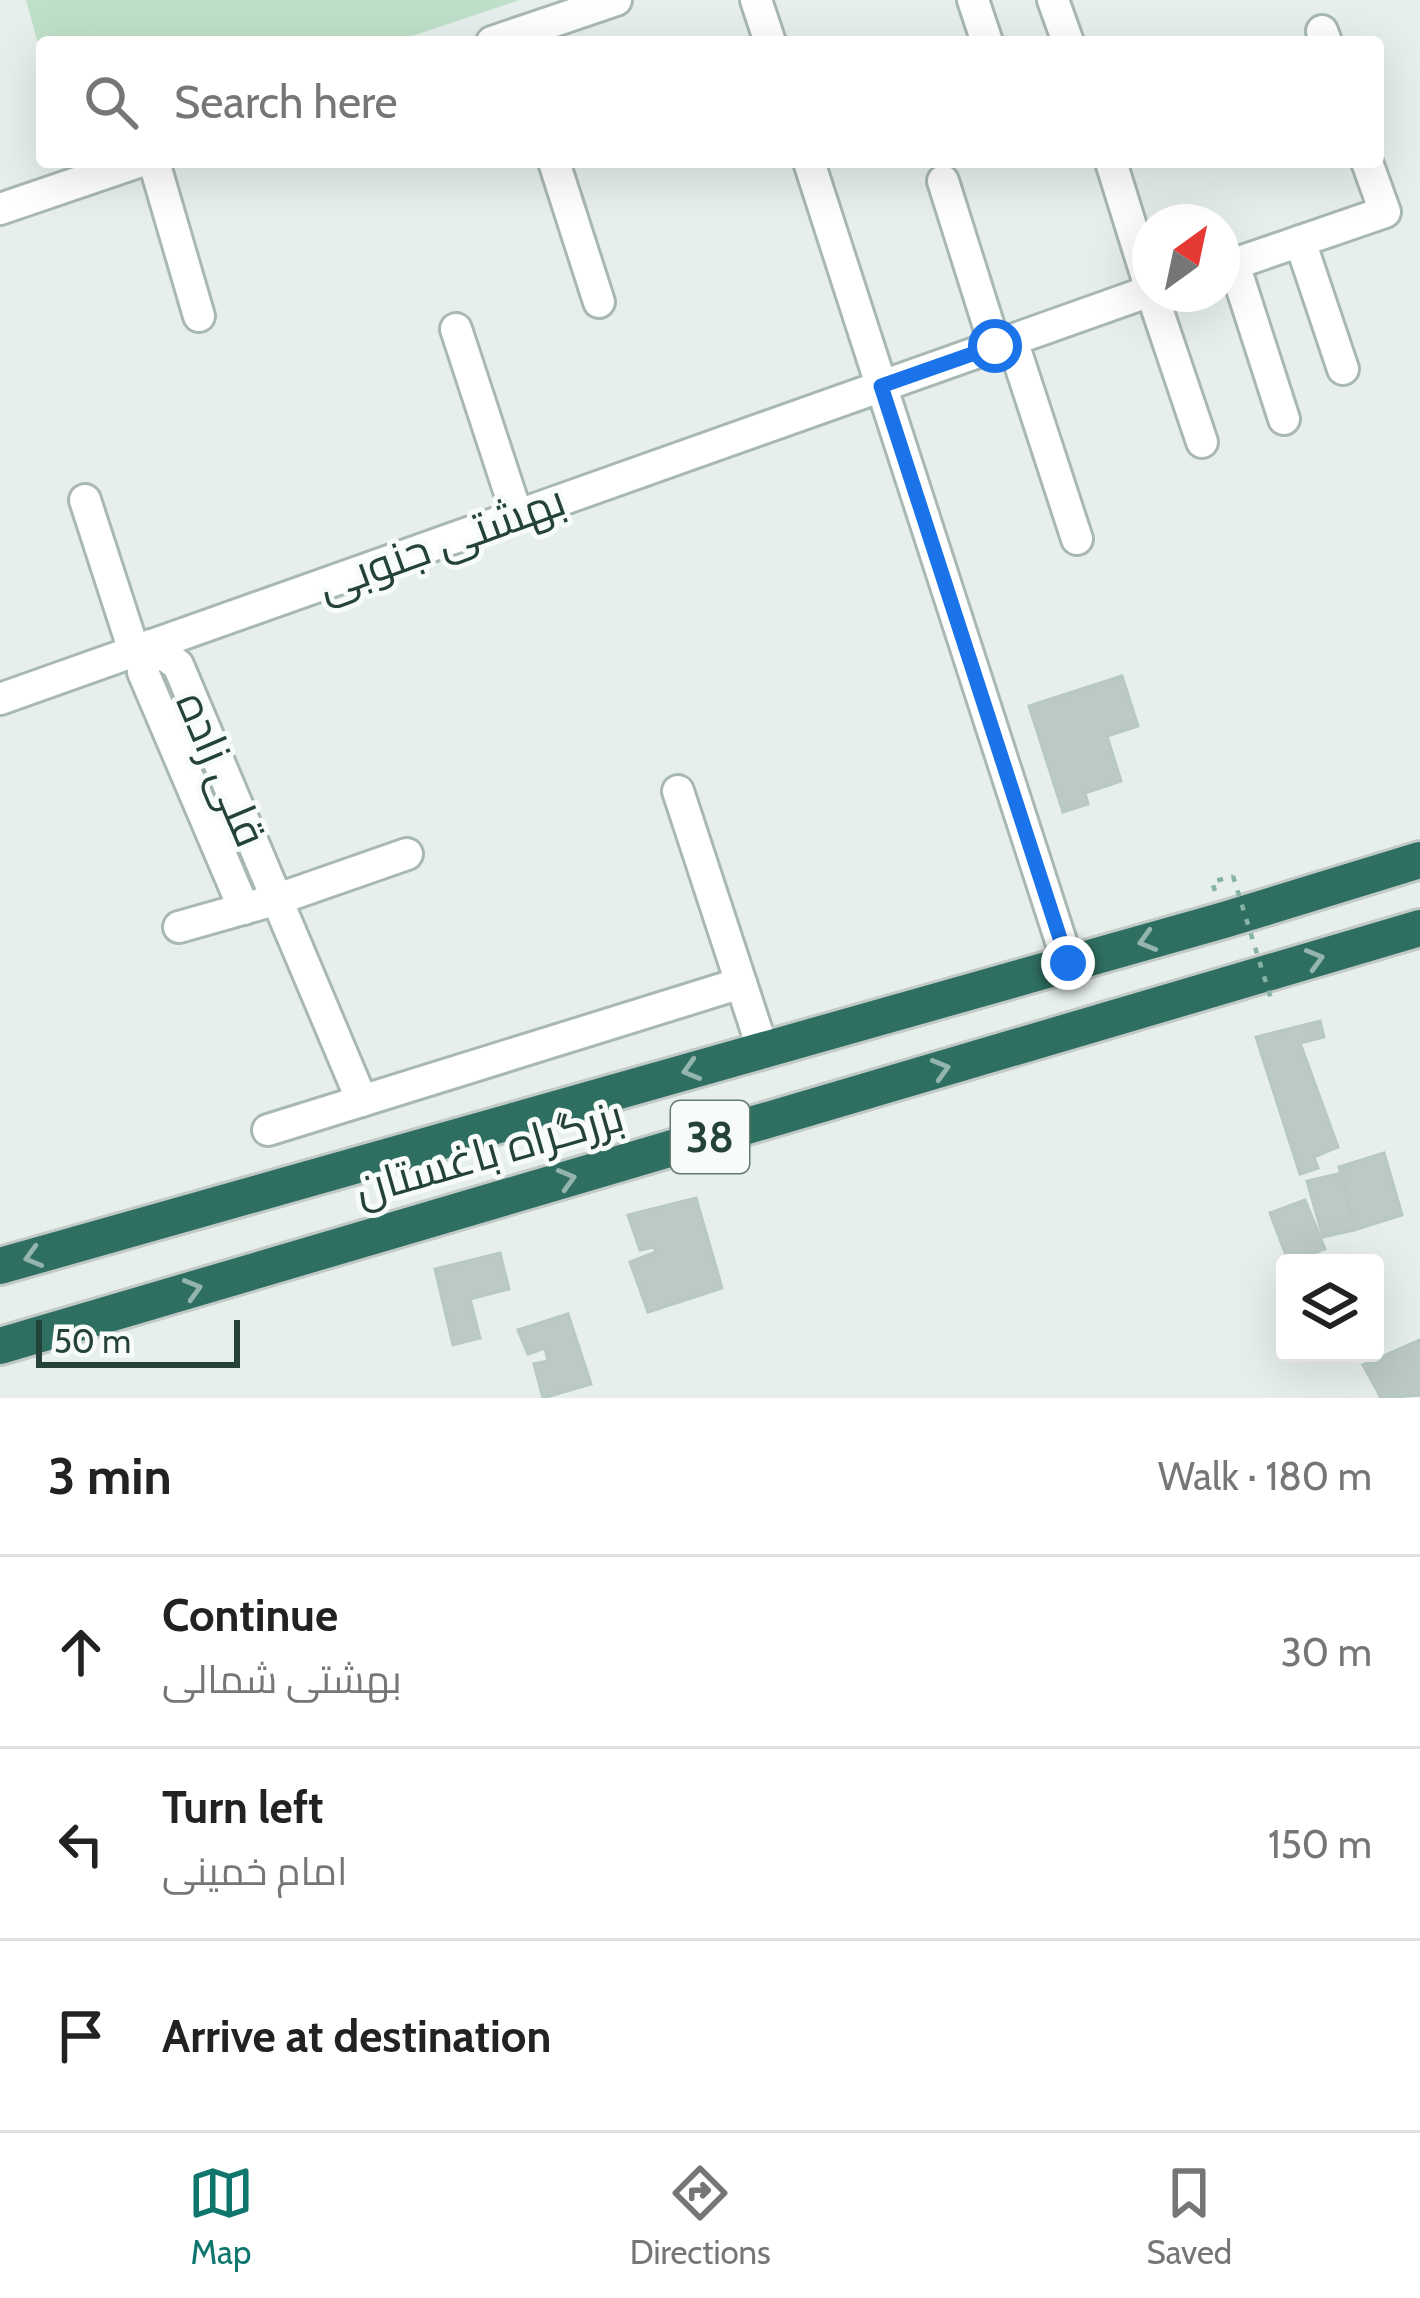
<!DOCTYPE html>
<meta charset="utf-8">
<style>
body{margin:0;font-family:Cabin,Cairo,sans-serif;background:#f6f6f6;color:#222}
.controls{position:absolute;right:36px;bottom:36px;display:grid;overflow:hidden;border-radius:12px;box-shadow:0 12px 48px #0002}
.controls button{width:108px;height:108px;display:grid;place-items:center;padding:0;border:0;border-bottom:3px solid #e0e0e0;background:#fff;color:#222;font:60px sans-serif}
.compass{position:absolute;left:1132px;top:204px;width:108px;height:108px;border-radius:50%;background:#fff;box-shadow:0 12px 48px #0002;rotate:33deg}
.scale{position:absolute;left:36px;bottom:30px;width:204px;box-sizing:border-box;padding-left:12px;border:6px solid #24423a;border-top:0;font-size:33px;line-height:42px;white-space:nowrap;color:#24423a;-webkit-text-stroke:9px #f7fbf9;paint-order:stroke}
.stop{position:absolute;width:36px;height:36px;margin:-27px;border:9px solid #1a73e8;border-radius:50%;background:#fff}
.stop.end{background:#1a73e8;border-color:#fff;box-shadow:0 3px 12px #0008}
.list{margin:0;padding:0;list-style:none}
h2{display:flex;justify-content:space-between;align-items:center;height:156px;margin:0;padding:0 48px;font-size:51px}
h2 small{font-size:39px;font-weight:400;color:#767676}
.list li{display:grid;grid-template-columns:78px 1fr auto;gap:36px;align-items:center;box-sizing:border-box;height:192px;padding:0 48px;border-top:3px solid #e0e0e0}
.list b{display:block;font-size:45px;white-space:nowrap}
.list p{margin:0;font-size:39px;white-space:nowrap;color:#767676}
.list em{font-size:39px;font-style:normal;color:#767676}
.icon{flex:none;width:66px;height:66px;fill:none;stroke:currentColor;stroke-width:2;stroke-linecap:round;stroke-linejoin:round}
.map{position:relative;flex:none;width:1420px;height:1398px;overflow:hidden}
.search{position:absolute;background:#fff;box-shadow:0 12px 48px #0002;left:36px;right:36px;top:36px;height:132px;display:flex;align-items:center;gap:30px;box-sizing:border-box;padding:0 42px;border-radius:12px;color:#767676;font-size:45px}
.sheet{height:732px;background:#fff}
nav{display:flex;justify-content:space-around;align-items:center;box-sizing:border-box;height:168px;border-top:3px solid #e0e0e0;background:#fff;font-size:33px;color:#767676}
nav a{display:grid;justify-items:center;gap:6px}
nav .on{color:#0f766e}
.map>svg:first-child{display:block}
.green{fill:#bfe0c8}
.building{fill:#bbcac4;stroke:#b8c9c2;stroke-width:3}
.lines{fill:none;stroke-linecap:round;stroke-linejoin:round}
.minor-casing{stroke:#a8b8b2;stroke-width:36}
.highway-casing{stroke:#c2cac8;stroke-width:42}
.path{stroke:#86b3a5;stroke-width:4.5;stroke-dasharray:6 9;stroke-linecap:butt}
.minor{stroke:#fff;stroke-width:30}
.highway{stroke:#2f6f62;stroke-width:36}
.path-bridge{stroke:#86b3a5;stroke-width:4.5;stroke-dasharray:6 9;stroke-linecap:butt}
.oneway{stroke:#93b5ae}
.route{stroke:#1a73e8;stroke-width:15}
.labels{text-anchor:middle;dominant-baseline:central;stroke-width:10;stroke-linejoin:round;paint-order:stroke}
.shield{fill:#f7fbf9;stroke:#637a73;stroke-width:3}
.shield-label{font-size:42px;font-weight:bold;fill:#24423a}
.street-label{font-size:45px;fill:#24423a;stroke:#f7fbf9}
</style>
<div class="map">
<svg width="1420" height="1398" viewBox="0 0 1420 1398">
<rect width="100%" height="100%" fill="#e6efeb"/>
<!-- green -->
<polygon class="green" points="26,0 520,0 394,42 42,42 42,58"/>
<!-- building -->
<g class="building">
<polygon points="1122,676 1138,726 1107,736 1121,781 1085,793 1088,804 1063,812 1029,706"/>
<polygon points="1320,1021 1324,1037 1300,1043 1338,1147 1314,1157 1318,1168 1300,1174 1256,1037"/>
<polygon points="1384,1153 1402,1215 1354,1230 1339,1167"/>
<polygon points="1342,1173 1354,1230 1323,1237 1307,1181"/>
<polygon points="696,1198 722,1288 648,1312 630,1262 656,1252 654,1247 640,1250 628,1215"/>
<polygon points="1305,1200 1325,1249 1289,1263 1270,1213"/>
<polygon points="500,1253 509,1289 470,1299 480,1338 453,1345 435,1269"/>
<polygon points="568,1314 591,1384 543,1398 534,1364 548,1361 545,1348 528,1354 518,1330"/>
<polygon points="1420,1340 1420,1395 1381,1398 1363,1365"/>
</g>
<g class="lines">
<!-- minor casing -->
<g class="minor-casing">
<g id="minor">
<polyline points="756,0 770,42"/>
<polyline points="973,0 987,42"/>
<polyline points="1053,0 1068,42"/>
<polyline points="1322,31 1326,42"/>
<polyline points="492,42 616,0"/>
<polyline points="154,162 199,316"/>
<polyline points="554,162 599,302"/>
<polyline points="809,162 1068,963"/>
<polyline points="1111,162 1150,287"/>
<polyline points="943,181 995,346"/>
<polyline points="0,209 138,162"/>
<polyline points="1300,241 1343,369"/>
<polyline points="1234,264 1284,419"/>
<polyline points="1222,268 1385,212 1367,162"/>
<polyline points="1152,294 1202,442"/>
<polyline points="456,329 517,515"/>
<polyline points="1012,340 1077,539"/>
<polyline points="85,500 134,651"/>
<polyline points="0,699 1150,291"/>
<polyline points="678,791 763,1050"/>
<polyline points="244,909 143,672 151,645 178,665 362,1101"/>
<polyline points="179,927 278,899 407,854"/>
<polyline points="268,1130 741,983"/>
</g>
</g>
<!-- highway casing -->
<g class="highway-casing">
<g id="highway">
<polyline points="0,1266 1224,920 1420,860"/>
<polyline points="0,1346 1420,928"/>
</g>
</g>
<!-- path -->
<polyline class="path" points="1215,891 1212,882 1233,876"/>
<!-- minor -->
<use href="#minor" class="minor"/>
<!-- highway -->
<use href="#highway" class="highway"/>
<!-- path-bridge -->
<polyline class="path-bridge" points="1233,876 1272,1002"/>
</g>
<!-- one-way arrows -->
<defs><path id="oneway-chevron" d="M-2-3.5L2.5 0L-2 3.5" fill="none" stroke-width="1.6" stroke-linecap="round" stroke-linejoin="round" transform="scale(3)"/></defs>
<g class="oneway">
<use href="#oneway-chevron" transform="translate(1147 941) rotate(164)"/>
<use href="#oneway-chevron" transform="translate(1315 959) rotate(-16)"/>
<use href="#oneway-chevron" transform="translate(941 1069) rotate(-16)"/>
<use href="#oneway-chevron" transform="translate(691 1070) rotate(164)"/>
<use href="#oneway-chevron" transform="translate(567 1179) rotate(-16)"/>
<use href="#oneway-chevron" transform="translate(33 1257) rotate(164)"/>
<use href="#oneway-chevron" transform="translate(193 1289) rotate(-16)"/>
</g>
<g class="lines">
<!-- route -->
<polyline class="route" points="995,346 881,386 1068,963"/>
</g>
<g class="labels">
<!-- shield labels -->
<rect class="shield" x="671" y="1101" width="78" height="72" rx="9"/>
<g class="shield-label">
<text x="710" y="1137">38</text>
</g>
<!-- street labels -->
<g class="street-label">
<text transform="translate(441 542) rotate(-20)">بهشتی جنوبی</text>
<text transform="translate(222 769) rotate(67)">قلی زاده</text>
<text transform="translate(489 1152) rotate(-16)">بزرگراه باغستان</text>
</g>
</g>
</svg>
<div class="controls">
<button><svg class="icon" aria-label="layers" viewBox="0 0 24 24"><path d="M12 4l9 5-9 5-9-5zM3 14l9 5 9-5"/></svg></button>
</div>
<svg class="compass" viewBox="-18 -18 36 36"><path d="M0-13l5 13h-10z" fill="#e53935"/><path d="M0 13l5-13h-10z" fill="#767676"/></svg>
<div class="scale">50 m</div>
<div class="stop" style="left:995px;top:346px"></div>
<div class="stop end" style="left:1068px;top:963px"></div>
<div class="search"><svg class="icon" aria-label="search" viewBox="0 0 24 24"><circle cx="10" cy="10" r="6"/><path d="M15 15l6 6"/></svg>Search here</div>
</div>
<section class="sheet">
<h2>3 min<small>Walk · 180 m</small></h2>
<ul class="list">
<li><svg class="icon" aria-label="ahead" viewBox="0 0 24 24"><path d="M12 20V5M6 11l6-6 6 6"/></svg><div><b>Continue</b><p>بهشتی شمالی</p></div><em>30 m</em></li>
<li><svg class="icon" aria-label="left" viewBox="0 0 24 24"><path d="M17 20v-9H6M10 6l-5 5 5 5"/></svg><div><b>Turn left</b><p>امام خمینی</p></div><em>150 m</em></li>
<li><svg class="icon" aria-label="arrive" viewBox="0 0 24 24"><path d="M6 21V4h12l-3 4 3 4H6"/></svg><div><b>Arrive at destination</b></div></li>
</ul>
</section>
<nav>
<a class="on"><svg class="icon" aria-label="map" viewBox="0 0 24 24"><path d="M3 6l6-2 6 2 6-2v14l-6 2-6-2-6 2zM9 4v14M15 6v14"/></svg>Map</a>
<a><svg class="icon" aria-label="directions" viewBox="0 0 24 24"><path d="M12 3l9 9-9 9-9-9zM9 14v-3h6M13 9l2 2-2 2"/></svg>Directions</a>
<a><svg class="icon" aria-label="saved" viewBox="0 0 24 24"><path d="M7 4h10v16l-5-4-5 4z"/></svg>Saved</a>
</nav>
